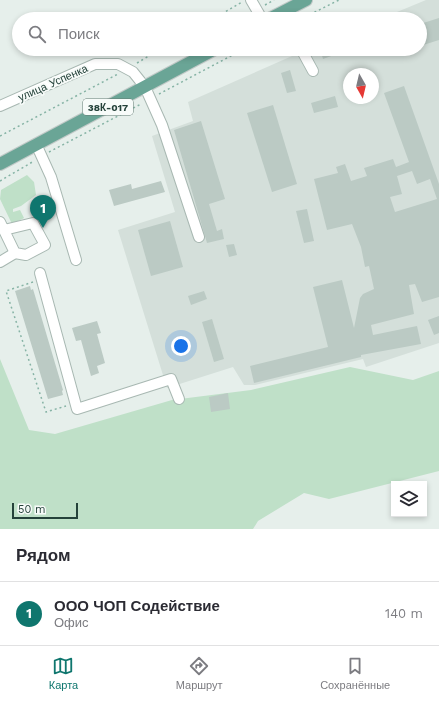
<!DOCTYPE html>
<html lang="ru">
<meta charset="utf-8">
<style>
body{margin:0;font-family:"Work Sans",sans-serif;background:#f2f2f3;color:#2b2b33}
.controls{position:absolute;right:12px;bottom:12px;display:grid;overflow:hidden;border-radius:0px;box-shadow:0 2px 6px #0003}
.controls button{width:36px;height:36px;display:grid;place-items:center;padding:0;border:0;border-bottom:1px solid #e1e1e2;background:#fff;color:#2b2b33;font:20px sans-serif}
.compass{position:absolute;left:343px;top:68px;width:36px;height:36px;border-radius:50%;background:#fff;box-shadow:0 2px 6px #0003;rotate:172deg}
.scale{position:absolute;left:12px;bottom:10px;width:66px;box-sizing:border-box;padding-left:4px;border:2px solid #24423a;border-top:0;font-size:11px;line-height:14px;white-space:nowrap;color:#24423a;-webkit-text-stroke:3px #f7fbf9;paint-order:stroke}
.you{position:absolute;left:181px;top:346px;width:14px;height:14px;margin:-10px;border:3px solid #fff;border-radius:50%;background:#1a73e8;box-shadow:0 0 0 6px #1a73e833}
.badge{display:grid;place-items:center;width:26px;height:26px;border-radius:50%;background:#0f766e;color:#fff;font-size:13px;font-weight:700}
.pin{position:absolute;translate:-50% -33px;filter:drop-shadow(0 1px 2px #0008)}
.pin::after{content:'';position:absolute;top:21px;width:14px;height:12px;background:inherit;clip-path:polygon(0 0,100% 0,50% 100%)}
.list{margin:0;padding:0;list-style:none}
h2{display:flex;justify-content:space-between;align-items:center;height:52px;margin:0;padding:0 16px;font-size:17px}
h2 small{font-size:13px;font-weight:400;color:#7c7c81}
.list li{display:grid;grid-template-columns:26px 1fr auto;gap:12px;align-items:center;box-sizing:border-box;height:64px;padding:0 16px;border-top:1px solid #e1e1e2}
.list b{display:block;font-size:15px;white-space:nowrap}
.list p{margin:0;font-size:13px;white-space:nowrap;color:#7c7c81}
.list em{font-size:13px;font-style:normal;color:#7c7c81}
.icon{flex:none;width:22px;height:22px;fill:none;stroke:currentColor;stroke-width:2;stroke-linecap:round;stroke-linejoin:round}
.map{position:relative;flex:none;width:439px;height:529px;overflow:hidden}
.search{position:absolute;background:#fff;box-shadow:0 2px 6px #0003;left:12px;right:12px;top:12px;height:44px;display:flex;align-items:center;gap:10px;box-sizing:border-box;padding:0 14px;border-radius:22px;color:#7c7c81;font-size:15px}
.sheet{height:116px;background:#fff}
nav{display:flex;justify-content:space-around;align-items:center;box-sizing:border-box;height:56px;border-top:1px solid #e1e1e2;background:#fff;font-size:11px;color:#7c7c81}
nav a{display:grid;justify-items:center;gap:2px}
nav .on{color:#0f766e}
.map>svg:first-child{display:block}
.built{fill:#d4dfda;fill-rule:evenodd}
.green{fill:#bfe0c8}
.building{fill:#bbcac4;fill-rule:evenodd}
.lines{fill:none;stroke-linecap:round;stroke-linejoin:round}
.minor-casing{stroke:#a8b8b2;stroke-width:12}
.major-casing{stroke:#c2cac8;stroke-width:14}
.path{stroke:#86b3a5;stroke-width:1.5;stroke-dasharray:2 3;stroke-linecap:butt}
.minor{stroke:#fff;stroke-width:10}
.major{stroke:#6aa596;stroke-width:12}
.labels{text-anchor:middle;dominant-baseline:central;stroke-width:3.5;stroke-linejoin:round;paint-order:stroke}
.shield{fill:#f7fbf9;stroke:#637a73;stroke-width:1}
.shield-label{font-size:10px;font-weight:bold;fill:#24423a}
.street-label{font-size:11px;fill:#24423a;stroke:#f7fbf9}
</style>
<div class="map">
<svg width="439" height="529" viewBox="0 0 439 529">
<rect width="100%" height="100%" fill="#e6efeb"/>
<!-- built -->
<path class="built" d="M 426,0 L 439,0 L 439,343 L 366,367 L 363,359 L 255,385 L 244,385 L 233,367 L 167,388 L 118,230 L 175,212 L 152,136 L 193,121 L 188,102 L 308,49 L 420,49 L 420,19 L 380,19 ZM 349,74 L 373,74 L 373,98 L 349,98 Z"/>
<!-- green -->
<g class="green">
<polygon points="27,175 34,182 36,195 21,206 13,209 13,212 20,210 24,218 12,224 0,199 1,190"/>
<polygon points="0,359 29,430 55,434 172,400 251,390 350,367 413,380 439,371 439,471 329,499 304,493 258,521 253,529 0,529"/>
</g>
<!-- building -->
<g class="building">
<polygon points="439,18 439,40 420,46 420,24"/>
<polygon points="329,49 332,49 334,55 323,59 321,52"/>
<polygon points="290,70 296,91 287,93 281,73"/>
<path d="M 404,86 L 439,184 L 439,297 L 422,302 L 415,284 L 409,285 L 414,314 L 371,325 L 373,335 L 417,326 L 421,344 L 361,355 L 361,357 L 254,383 L 250,366 L 328,347 L 313,287 L 342,280 L 354,328 L 360,298 L 363,294 L 374,289 L 369,266 L 365,267 L 361,247 L 352,224 L 327,230 L 314,179 L 338,173 L 336,167 L 345,164 L 351,181 L 367,176 L 364,168 L 393,159 L 396,167 L 409,162 L 384,93 ZM 412,171 L 417,184 L 430,179 L 437,199 L 395,212 L 390,197 L 402,194 L 397,176 Z"/>
<polygon points="335,96 338,107 314,113 311,103"/>
<polygon points="273,105 297,184 272,192 247,113"/>
<polygon points="201,121 225,199 209,204 217,231 222,229 224,239 207,243 174,130"/>
<polygon points="161,181 165,192 114,206 109,190 131,184 132,189"/>
<polygon points="307,209 314,241 304,243 296,211"/>
<polygon points="170,221 183,267 151,276 138,230"/>
<polygon points="234,244 237,255 229,257 226,245"/>
<polygon points="30,286 31,290 33,289 63,390 62,391 63,395 48,399 15,291"/>
<polygon points="204,291 207,299 191,305 188,296"/>
<polygon points="439,316 439,333 434,335 428,320"/>
<polygon points="212,319 224,359 214,362 202,322"/>
<polygon points="97,321 101,333 97,334 105,363 97,366 99,373 91,376 81,340 76,341 72,328"/>
<polygon points="228,393 230,409 211,412 209,397"/>
</g>
<g class="lines">
<!-- minor casing -->
<g class="minor-casing">
<g id="minor">
<polyline points="251,0 262,19"/>
<polyline points="301,49 313,71"/>
<polyline points="0,106 95,64 118,64 133,72 145,87 162,125 199,237"/>
<polyline points="36,144 51,177 76,260"/>
<polyline points="0,222 15,253 26,255 45,245 33,223 4,230"/>
<polyline points="0,262 15,253"/>
<polyline points="40,273 77,409 171,379 179,399"/>
</g>
</g>
<!-- major casing -->
<g class="major-casing">
<g id="major">
<polyline points="269,19 306,0"/>
<polyline points="0,164 215,49"/>
</g>
</g>
<!-- path -->
<g class="path">
<polyline points="265,5 274,0"/>
<polyline points="213,19 242,2"/>
<polyline points="301,19 339,0"/>
<polyline points="137,63 161,49"/>
<polyline points="159,94 244,49"/>
<polyline points="0,136 118,74"/>
<polyline points="49,152 141,104"/>
<polyline points="0,181 34,161"/>
<polyline points="33,282 6,291 46,412 66,406"/>
</g>
<!-- minor -->
<use href="#minor" class="minor"/>
<!-- major -->
<use href="#major" class="major"/>
</g>
<g class="labels">
<!-- shield labels -->
<rect class="shield" x="83" y="99" width="50" height="16" rx="3"/>
<g class="shield-label">
<text x="108" y="107">38К-017</text>
</g>
<!-- street labels -->
<g class="street-label">
<text transform="translate(53 83) rotate(-24)">улица Успенка</text>
</g>
</g>
</svg>
<div class="controls">
<button><svg class="icon" aria-label="layers" viewBox="0 0 24 24"><path d="M12 4l9 5-9 5-9-5zM3 14l9 5 9-5"/></svg></button>
</div>
<svg class="compass" viewBox="-18 -18 36 36"><path d="M0-13l5 13h-10z" fill="#e53935"/><path d="M0 13l5-13h-10z" fill="#7c7c81"/></svg>
<div class="scale">50 m</div>
<div class="you"></div>
<div class="pin badge" style="left:43px;top:228px">1</div>
<div class="search"><svg class="icon" aria-label="search" viewBox="0 0 24 24"><circle cx="10" cy="10" r="6"/><path d="M15 15l6 6"/></svg>Поиск</div>
</div>
<section class="sheet">
<h2>Рядом<small></small></h2>
<ul class="list">
<li><span class="badge">1</span><div><b>ООО ЧОП Содействие</b><p>Офис</p></div><em>140 m</em></li>
</ul>
</section>
<nav>
<a class="on"><svg class="icon" aria-label="map" viewBox="0 0 24 24"><path d="M3 6l6-2 6 2 6-2v14l-6 2-6-2-6 2zM9 4v14M15 6v14"/></svg>Карта</a>
<a><svg class="icon" aria-label="directions" viewBox="0 0 24 24"><path d="M12 3l9 9-9 9-9-9zM9 14v-3h6M13 9l2 2-2 2"/></svg>Маршрут</a>
<a><svg class="icon" aria-label="saved" viewBox="0 0 24 24"><path d="M7 4h10v16l-5-4-5 4z"/></svg>Сохранённые</a>
</nav>
